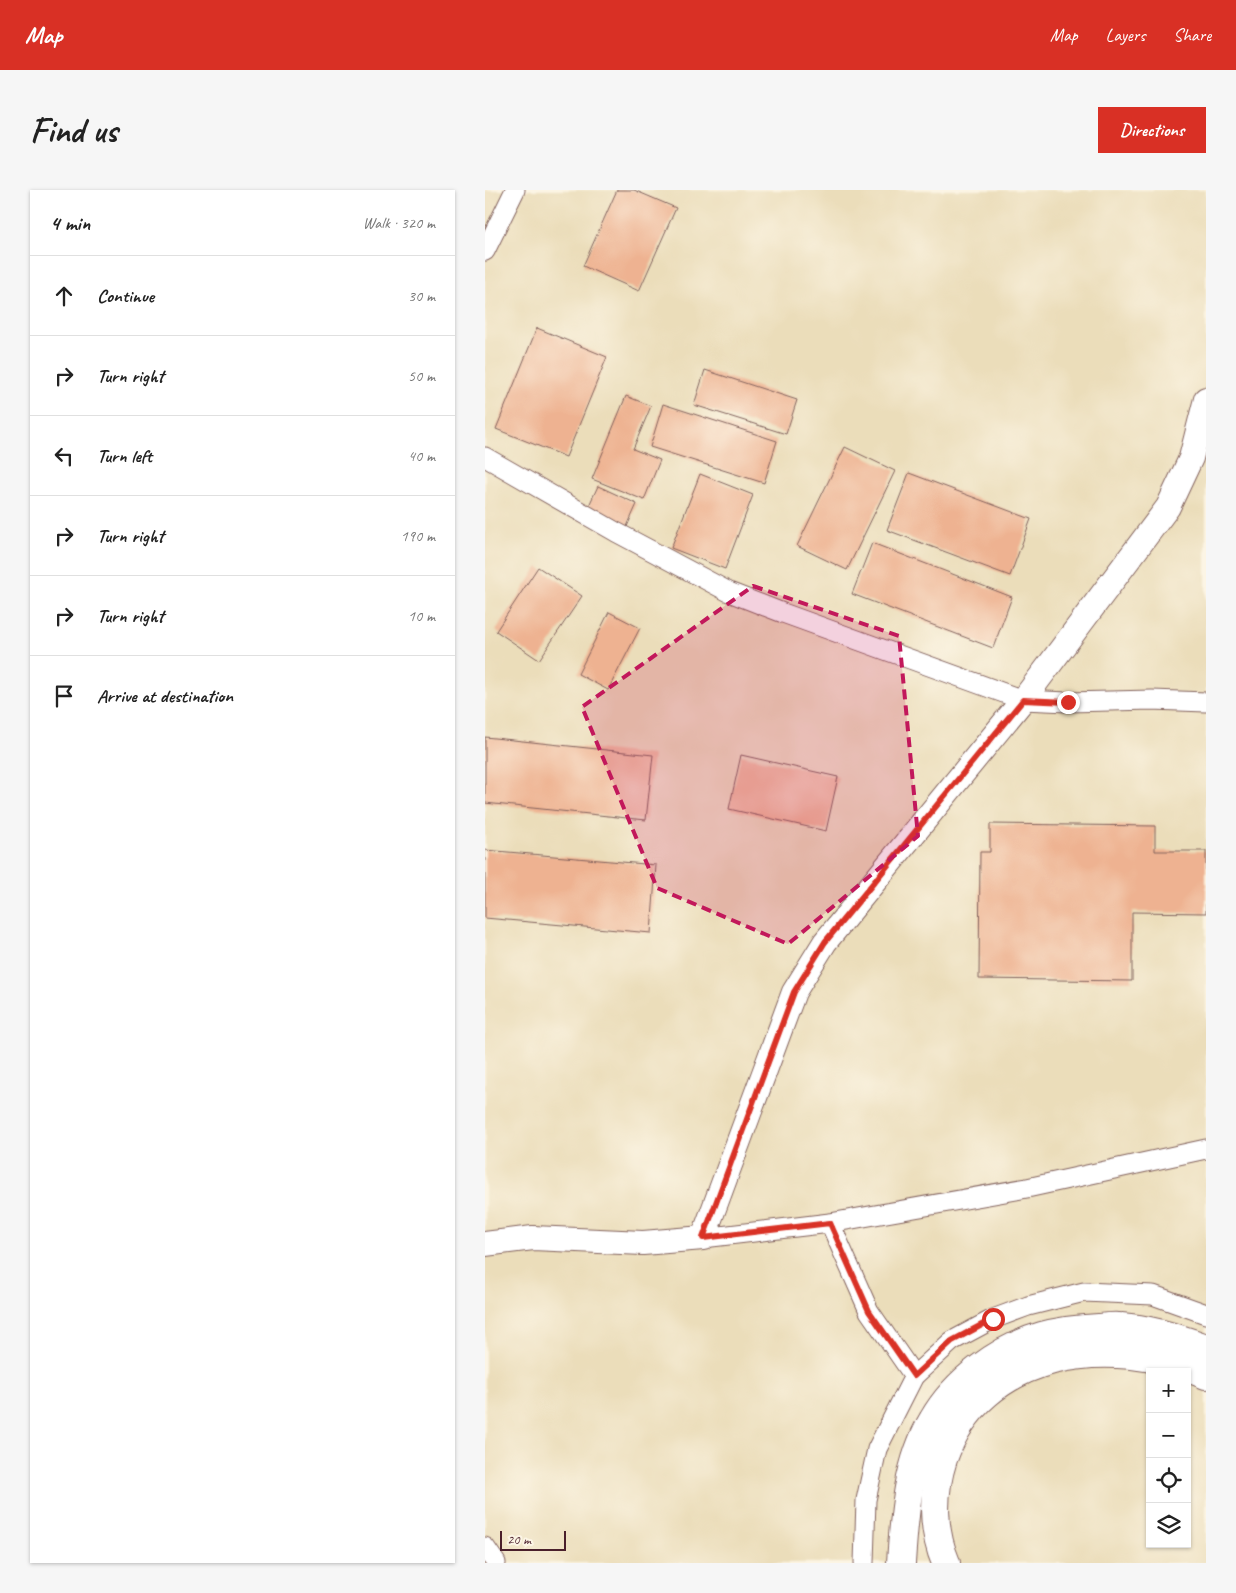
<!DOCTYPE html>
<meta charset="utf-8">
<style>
body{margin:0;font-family:Caveat,sans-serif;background:#f6f6f6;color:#222}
.controls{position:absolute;right:15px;bottom:15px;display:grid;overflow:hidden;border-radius:0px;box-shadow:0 1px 4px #0004}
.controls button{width:45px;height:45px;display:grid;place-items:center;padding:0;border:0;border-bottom:1px solid #e0e0e0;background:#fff;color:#222;font:25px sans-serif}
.scale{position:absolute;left:15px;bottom:12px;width:66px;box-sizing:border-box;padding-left:5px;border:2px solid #4a1f2b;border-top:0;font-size:14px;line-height:18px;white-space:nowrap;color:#4a1f2b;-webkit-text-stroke:4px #fcf5e5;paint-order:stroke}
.stop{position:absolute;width:15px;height:15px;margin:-11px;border:4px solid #d93025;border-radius:50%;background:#fff}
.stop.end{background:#d93025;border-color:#fff;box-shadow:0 1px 5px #0008}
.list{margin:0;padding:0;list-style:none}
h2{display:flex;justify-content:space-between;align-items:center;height:65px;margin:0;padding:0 20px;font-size:21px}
h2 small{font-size:16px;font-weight:400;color:#767676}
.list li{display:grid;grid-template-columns:32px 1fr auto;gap:15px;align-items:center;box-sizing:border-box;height:80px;padding:0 20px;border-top:1px solid #e0e0e0}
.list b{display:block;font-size:19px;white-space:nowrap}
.list em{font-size:16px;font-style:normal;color:#767676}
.icon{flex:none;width:28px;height:28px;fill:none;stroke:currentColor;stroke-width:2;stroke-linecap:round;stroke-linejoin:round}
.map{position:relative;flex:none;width:721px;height:1373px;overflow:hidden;border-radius:0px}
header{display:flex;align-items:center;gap:30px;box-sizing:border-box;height:70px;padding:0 25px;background:#d93025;color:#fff}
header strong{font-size:24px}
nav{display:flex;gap:28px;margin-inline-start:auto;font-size:18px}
.intro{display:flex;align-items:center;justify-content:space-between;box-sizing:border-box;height:120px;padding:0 30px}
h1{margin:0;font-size:35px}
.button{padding:12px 22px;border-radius:0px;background:#d93025;color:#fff;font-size:18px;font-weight:700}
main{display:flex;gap:30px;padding:0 30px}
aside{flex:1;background:#fff;border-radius:0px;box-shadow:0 1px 4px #0004}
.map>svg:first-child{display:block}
.building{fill:#eeb291}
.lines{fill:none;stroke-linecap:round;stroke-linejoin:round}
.minor-casing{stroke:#82625d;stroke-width:21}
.tertiary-casing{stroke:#82625d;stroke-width:26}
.motorway-casing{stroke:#82625d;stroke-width:30}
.minor{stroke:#fff;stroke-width:19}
.tertiary{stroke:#fff;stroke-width:24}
.motorway{stroke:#fff;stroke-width:28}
.route{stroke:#d93025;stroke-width:6}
.marked{fill:#c2185b;fill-opacity:0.2;stroke:#c2185b;stroke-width:4;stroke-dasharray:10 6;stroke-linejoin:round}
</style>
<header>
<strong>Map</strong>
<nav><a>Map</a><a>Layers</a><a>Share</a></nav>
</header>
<div class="intro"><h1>Find us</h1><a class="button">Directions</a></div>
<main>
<aside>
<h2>4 min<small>Walk · 320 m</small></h2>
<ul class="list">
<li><svg class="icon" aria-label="ahead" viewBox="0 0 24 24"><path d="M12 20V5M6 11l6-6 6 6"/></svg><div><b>Continue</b></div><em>30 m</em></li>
<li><svg class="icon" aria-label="right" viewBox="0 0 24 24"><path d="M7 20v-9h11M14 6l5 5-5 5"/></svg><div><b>Turn right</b></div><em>50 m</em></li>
<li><svg class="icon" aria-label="left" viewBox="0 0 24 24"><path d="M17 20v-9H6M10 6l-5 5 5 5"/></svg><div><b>Turn left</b></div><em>40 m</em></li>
<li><svg class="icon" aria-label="right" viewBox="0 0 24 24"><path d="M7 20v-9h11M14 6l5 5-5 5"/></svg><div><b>Turn right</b></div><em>190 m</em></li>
<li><svg class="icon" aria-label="right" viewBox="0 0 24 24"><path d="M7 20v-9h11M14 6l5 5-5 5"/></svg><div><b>Turn right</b></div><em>10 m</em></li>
<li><svg class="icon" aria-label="arrive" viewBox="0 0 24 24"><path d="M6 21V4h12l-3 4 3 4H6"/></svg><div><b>Arrive at destination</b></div></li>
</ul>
</aside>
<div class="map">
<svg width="721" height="1373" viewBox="0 0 721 1373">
<rect width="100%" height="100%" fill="#fcf5e5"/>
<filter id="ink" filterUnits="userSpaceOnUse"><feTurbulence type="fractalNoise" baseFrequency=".02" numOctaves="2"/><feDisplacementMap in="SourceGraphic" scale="10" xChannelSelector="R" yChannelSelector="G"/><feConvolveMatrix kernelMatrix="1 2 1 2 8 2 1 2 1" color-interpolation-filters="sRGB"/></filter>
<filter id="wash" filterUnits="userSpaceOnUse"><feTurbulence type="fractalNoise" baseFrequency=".0096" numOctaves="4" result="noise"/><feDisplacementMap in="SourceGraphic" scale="20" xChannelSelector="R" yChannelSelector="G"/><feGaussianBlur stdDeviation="1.12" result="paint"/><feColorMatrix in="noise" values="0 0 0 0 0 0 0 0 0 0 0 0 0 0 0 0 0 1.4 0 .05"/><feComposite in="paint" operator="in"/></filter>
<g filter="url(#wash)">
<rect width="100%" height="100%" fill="#ebddba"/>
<g id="blocks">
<!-- building -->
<g class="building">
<polygon points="132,0 149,0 191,18 154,101 98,76"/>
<polygon points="52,138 122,167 81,267 11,239"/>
<polygon points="220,180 312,210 301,244 209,215"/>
<polygon points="141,206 166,216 148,259 175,270 159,310 107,289"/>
<polygon points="178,214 292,251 279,293 165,257"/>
<polygon points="360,257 410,281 362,380 312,356"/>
<polygon points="424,283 546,329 525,386 402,340"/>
<polygon points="215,284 268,305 240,379 186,358"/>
<polygon points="113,296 152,314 140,341 101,322"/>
<polygon points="387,353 527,407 508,458 367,404"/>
<polygon points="53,377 97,406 54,470 11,441"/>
<polygon points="124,422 155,438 123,500 93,484"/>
<polygon points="0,547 168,565 161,630 0,613"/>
<polygon points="256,565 353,587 341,641 244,619"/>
<polygon points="505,634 670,636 670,661 721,661 721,723 647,722 647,791 494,789 495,662 505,662"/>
<polygon points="0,660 171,675 166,743 0,728"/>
</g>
</g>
</g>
<g filter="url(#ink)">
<use href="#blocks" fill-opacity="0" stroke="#82625d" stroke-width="1"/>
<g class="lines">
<!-- minor casing -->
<g class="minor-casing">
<g id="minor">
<polyline points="0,61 30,0"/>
<polyline points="0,267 131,342 244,402 298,423 538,510 583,512 667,510 721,512"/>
<polyline points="345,1033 384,1121 429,1186"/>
<polyline points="218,1048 345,1033 542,998 721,959"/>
<polyline points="0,1357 11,1373"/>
<polyline points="379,1373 381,1310 392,1259 429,1186 467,1151 508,1129 543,1116 599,1102 668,1105 721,1124"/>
</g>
</g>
<!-- tertiary casing -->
<g class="tertiary-casing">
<polyline id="tertiary" points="0,1054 48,1048 158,1053 218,1048 309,802 340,752 538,510 683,317 706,268 721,209"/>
</g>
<!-- motorway casing -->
<g class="motorway-casing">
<g id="motorway">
<path d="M 416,1373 C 419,1325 423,1272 448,1230 C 470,1191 515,1158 557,1146 C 575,1141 595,1139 614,1138 C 621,1137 629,1136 636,1137 C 665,1139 694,1148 721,1158"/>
<path d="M 461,1373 C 447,1340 447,1303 458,1269 C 496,1159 626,1143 721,1185"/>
</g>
</g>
<!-- minor -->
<use href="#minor" class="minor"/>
<!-- tertiary -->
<use href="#tertiary" class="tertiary"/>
<!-- motorway -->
<use href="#motorway" class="motorway"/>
</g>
</g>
<g class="lines" filter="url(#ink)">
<!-- route -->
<polyline class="route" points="508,1129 467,1151 429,1186 384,1121 345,1033 218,1048 309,802 340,752 538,510 583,512"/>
</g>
<!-- marked area -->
<path class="marked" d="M 268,396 L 414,446 L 433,646 L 303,754 L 172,698 L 97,517 Z"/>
</svg>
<div class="controls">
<button>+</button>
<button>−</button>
<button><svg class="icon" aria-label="locate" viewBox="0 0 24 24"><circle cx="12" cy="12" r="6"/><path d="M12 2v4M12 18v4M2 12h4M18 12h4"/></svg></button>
<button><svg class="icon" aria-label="layers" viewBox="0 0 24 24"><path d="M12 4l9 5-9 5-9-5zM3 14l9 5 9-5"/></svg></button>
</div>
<div class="scale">20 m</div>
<div class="stop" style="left:508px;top:1129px"></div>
<div class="stop end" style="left:583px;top:512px"></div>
</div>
</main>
